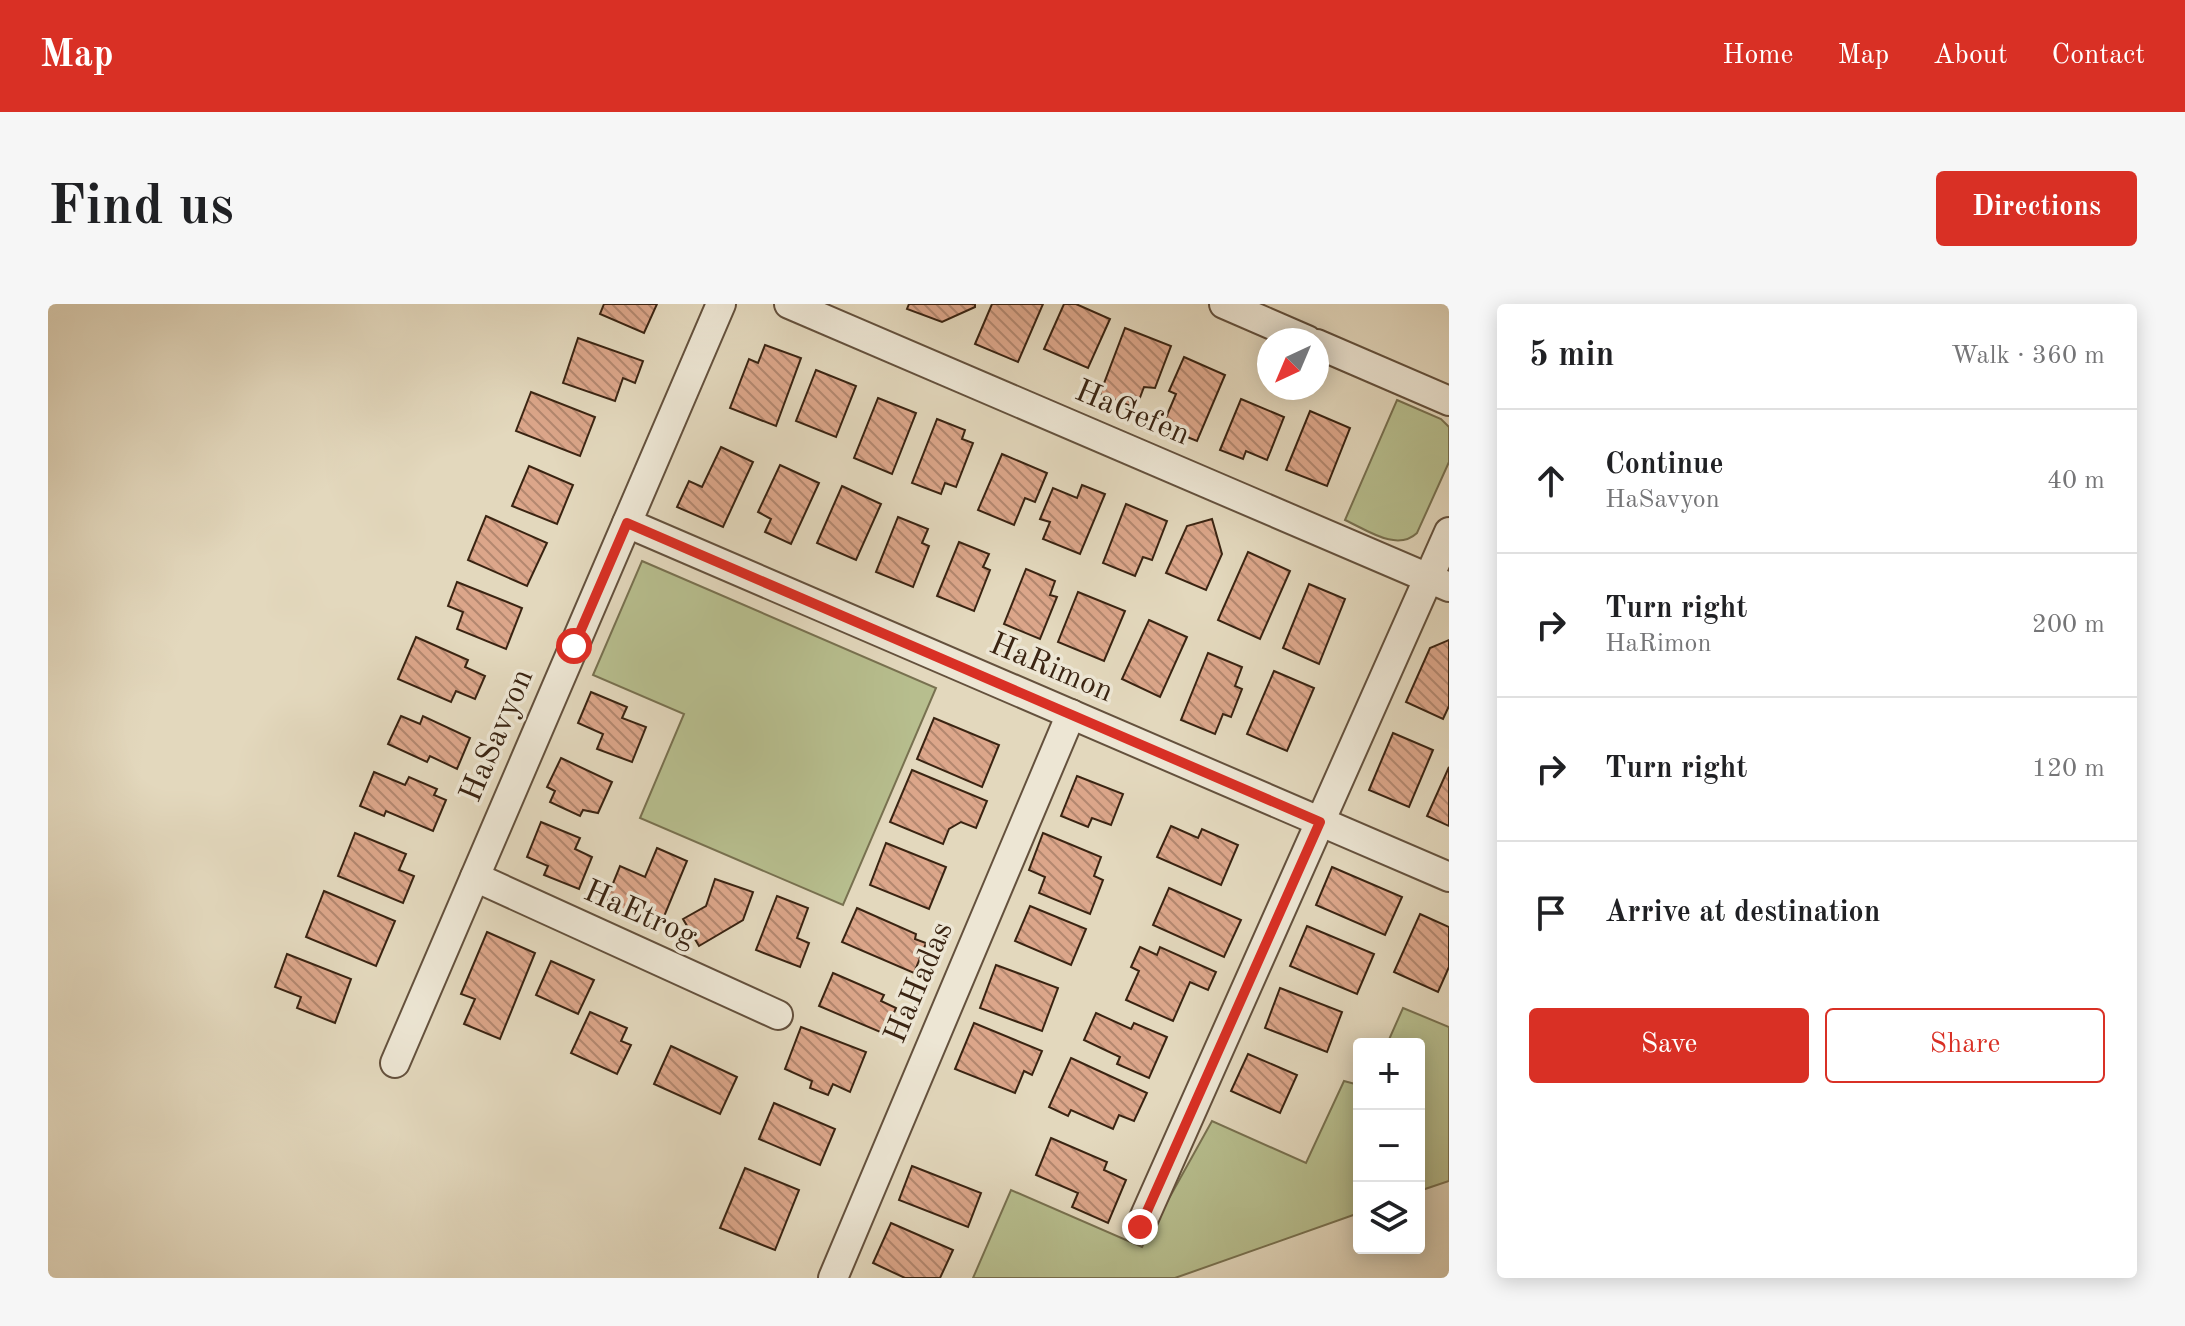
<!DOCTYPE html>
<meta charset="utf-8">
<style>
body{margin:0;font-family:"Old Standard TT",serif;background:#f6f6f6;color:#202124}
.controls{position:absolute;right:24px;bottom:24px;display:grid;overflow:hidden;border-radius:8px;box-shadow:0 4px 20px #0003}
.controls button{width:72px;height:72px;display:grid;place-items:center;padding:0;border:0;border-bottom:2px solid #e0e0e0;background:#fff;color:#202124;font:40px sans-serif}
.compass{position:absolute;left:1209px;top:24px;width:72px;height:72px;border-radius:50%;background:#fff;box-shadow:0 4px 20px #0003;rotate:224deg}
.stop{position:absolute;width:24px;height:24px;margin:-18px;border:6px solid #d93025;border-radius:50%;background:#fff}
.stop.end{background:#d93025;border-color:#fff;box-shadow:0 2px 8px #0008}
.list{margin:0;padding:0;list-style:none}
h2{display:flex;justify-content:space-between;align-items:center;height:104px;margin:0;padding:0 32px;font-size:34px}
h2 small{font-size:26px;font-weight:400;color:#757577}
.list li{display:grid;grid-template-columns:52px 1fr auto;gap:24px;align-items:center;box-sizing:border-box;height:144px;padding:0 32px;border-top:2px solid #e0e0e0}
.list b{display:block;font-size:30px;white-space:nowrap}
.list p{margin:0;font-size:26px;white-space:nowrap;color:#757577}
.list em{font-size:26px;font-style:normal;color:#757577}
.actions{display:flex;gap:16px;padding:24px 32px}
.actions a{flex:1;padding:18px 0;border:2px solid #d93025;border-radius:8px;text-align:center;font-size:28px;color:#d93025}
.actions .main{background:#d93025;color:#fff}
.icon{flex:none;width:44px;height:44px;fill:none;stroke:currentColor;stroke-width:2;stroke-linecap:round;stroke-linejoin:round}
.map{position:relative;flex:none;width:1401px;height:974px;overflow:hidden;border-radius:8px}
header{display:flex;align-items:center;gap:48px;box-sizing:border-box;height:112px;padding:0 40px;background:#d93025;color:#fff}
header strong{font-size:38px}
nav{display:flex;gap:44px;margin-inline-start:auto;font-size:28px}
.intro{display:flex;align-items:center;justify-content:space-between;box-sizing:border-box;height:192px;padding:0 48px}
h1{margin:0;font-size:56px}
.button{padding:20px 36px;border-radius:8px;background:#d93025;color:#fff;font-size:28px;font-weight:700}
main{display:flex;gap:48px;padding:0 48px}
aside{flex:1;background:#fff;border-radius:8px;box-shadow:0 4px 20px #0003}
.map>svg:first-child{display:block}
.green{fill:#b7be8e;stroke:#787150;stroke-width:2}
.building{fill:url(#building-back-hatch);stroke:#3a2412;stroke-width:2}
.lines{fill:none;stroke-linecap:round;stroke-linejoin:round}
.minor-casing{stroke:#64513d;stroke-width:32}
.minor{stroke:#ede6d4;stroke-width:28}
.route{stroke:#d93025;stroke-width:10}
.labels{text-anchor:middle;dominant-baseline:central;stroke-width:7;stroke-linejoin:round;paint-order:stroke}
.street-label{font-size:32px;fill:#3a2412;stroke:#ede6d4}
</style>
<header>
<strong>Map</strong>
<nav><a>Home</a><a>Map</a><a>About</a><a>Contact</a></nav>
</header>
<div class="intro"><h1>Find us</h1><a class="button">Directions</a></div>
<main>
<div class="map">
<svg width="1401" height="974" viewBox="0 0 1401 974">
<defs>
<pattern id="building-back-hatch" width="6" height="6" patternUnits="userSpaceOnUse" patternTransform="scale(2)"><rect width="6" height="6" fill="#dca68a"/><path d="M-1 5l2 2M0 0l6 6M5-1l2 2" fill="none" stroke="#b3876f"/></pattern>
</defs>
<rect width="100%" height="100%" fill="#e3d8bd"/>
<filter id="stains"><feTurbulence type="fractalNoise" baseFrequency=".0025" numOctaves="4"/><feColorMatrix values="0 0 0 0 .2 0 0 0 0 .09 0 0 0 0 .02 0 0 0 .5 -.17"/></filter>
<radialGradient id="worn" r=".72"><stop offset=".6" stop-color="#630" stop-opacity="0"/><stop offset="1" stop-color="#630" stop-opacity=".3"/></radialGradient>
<!-- green -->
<g class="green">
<path d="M 1349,96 L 1393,115 L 1401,123 L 1401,158 L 1369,229 C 1349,248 1319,226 1297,216 Z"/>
<polygon points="594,257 888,384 795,601 592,514 636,410 545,371"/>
<polygon points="1355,704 1401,723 1401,877 1371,887 1371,740 1339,740"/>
<polygon points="1296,777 1311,781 1311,909 1127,974 925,974 963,886 1094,943 1164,817 1258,859"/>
</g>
<!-- building -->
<g class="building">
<polygon points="556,0 609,0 596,29 552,10"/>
<polygon points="861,0 927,0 927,3 894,18 859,5"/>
<polygon points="944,0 995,0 970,58 927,40"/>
<polygon points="1016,0 1028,0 1062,15 1040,64 996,45"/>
<polygon points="1077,24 1123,42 1107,84 1096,83 1088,104 1052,90"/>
<polygon points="530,34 595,57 587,79 575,74 567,97 515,79"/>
<polygon points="717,41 753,54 728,122 682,104 701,55 710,59"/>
<polygon points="1136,53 1177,71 1149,137 1114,123 1128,90 1121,87"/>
<polygon points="768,66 808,82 788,133 748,117"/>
<polygon points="483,88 547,113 532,152 468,127"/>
<polygon points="830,94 868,109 844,170 806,154"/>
<polygon points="1193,95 1236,113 1219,156 1198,147 1195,155 1172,146"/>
<polygon points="1262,107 1302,124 1279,182 1238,166"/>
<polygon points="889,115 917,126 914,135 925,139 908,183 897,179 893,190 864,179"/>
<polygon points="673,143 705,158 675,223 629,203 641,177 654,183"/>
<polygon points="954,150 999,169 987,198 977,194 966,221 930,206"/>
<polygon points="732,161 771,179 743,240 717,228 723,215 710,208"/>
<polygon points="481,162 525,181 509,220 464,202"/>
<polygon points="1034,181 1057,190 1032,250 995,235 1002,218 992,215 1005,184 1029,194"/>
<polygon points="794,182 833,200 808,256 769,239"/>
<polygon points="1078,200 1119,217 1104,256 1095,253 1087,272 1055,259"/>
<polygon points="438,212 499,239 479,282 420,256"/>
<polygon points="850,213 880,225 874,239 881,242 865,283 828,268"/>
<polygon points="1164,215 1174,250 1158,286 1118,269 1139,222"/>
<polygon points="911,238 941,250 935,263 942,266 926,307 889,292"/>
<polygon points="1200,248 1242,267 1212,335 1170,316"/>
<polygon points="978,265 1007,277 1002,291 1009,293 992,335 956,320"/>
<polygon points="409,278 474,304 458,345 409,325 415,308 400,302"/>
<polygon points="1261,280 1297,295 1271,360 1235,344"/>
<polygon points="1030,288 1077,307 1056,357 1010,338"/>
<polygon points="1101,316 1139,333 1112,393 1074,375"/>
<polygon points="368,333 420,356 417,363 437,372 427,395 408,387 403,398 350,375"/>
<polygon points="1401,336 1401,402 1395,415 1358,398 1382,344"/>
<polygon points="1160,349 1194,363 1187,382 1194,385 1183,413 1175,410 1167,430 1133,416"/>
<polygon points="1226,367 1266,384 1239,447 1199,430"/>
<polygon points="543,388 579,403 574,414 598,423 584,458 549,445 555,430 530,419"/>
<polygon points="353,412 372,420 375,412 422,434 409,465 382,452 379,458 340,440"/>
<polygon points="886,414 951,441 934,483 869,455"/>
<polygon points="1345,429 1385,446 1361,503 1321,486"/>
<polygon points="513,454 564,478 550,509 535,506 532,512 502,498 507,487 499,483"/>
<polygon points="1401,463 1401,522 1379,512"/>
<polygon points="864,466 939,497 928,524 913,518 901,525 895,540 842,518"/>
<polygon points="326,468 357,481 361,473 389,485 386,491 398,496 385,527 338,507 336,512 312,502"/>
<polygon points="1029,472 1075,490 1063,521 1044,514 1040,523 1013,512"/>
<polygon points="493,518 532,534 527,545 544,553 531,585 496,571 500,562 479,553"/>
<polygon points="1123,522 1150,534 1154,525 1190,541 1173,581 1109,553"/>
<polygon points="307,529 358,550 351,566 366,572 355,599 290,572"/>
<polygon points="995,529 1053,553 1046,572 1055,576 1042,610 991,589 997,573 981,566"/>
<polygon points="838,539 898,563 881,605 822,581"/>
<polygon points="609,544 639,557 615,615 584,601 581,609 557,599 572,562 597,573"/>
<polygon points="1284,563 1354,593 1337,631 1268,601"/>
<polygon points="667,575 705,588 695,616 651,642 635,615 658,602"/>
<polygon points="1121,584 1193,616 1176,653 1105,621"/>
<polygon points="276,587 347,617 328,662 258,633"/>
<polygon points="729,592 760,604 749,634 761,639 752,663 708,646"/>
<polygon points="982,602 1038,625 1023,661 967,637"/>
<polygon points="809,604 868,630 867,635 878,639 866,669 794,638"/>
<polygon points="1372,610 1401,623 1401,663 1390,688 1346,668"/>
<polygon points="1259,622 1326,650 1309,690 1242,662"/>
<polygon points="439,628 487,649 452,735 416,720 427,695 413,690"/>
<polygon points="1092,643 1109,651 1112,643 1168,668 1160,686 1142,678 1125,717 1078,696 1091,667 1083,663"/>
<polygon points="239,650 303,675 287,719 249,704 253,693 227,683"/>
<polygon points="503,657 546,676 530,710 488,691"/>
<polygon points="948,661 1010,684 994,727 932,704"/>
<polygon points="785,669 836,691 833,697 848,704 837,730 771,702"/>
<polygon points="1232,684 1294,708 1279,748 1217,724"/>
<polygon points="542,708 579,724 573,737 583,741 569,770 523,749"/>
<polygon points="1048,709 1083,725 1086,719 1119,733 1101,774 1069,760 1072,753 1036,736"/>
<polygon points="926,719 994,747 984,771 976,767 967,789 907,765"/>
<polygon points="753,723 818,748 802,788 785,780 780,791 762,784 764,777 737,765"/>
<polygon points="623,742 689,773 672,810 606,780"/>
<polygon points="1200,750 1249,771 1232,809 1183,787"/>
<polygon points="1023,754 1099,789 1086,817 1071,811 1065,825 1023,806 1020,812 1001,803"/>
<polygon points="726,799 787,825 772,861 711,835"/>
<polygon points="1003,834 1059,858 1056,866 1078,876 1060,919 1024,903 1030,889 988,871"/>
<polygon points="864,862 933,889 920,923 851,896"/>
<polygon points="697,864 751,886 727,946 672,924"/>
<polygon points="843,919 905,946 892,974 857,974 825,959"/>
</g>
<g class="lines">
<!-- minor casing -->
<g class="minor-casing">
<g id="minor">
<polyline points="741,0 1401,283"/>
<polyline points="1176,0 1259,36"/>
<polyline points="1269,40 1401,97"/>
<polyline points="579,219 1401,573"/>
<polyline points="427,573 730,711"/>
<polyline points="347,759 673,0"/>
<polyline points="1092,923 1401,228"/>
<polyline points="785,974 1023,410"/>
</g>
</g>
<!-- minor -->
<use href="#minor" class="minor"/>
</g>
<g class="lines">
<!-- route -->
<polyline class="route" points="526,342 579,219 1272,518 1092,923"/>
</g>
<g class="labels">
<!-- street labels -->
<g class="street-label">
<text transform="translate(1084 110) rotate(23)">HaGefen</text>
<text transform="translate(1003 365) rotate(23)">HaRimon</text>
<text transform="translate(450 432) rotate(-67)">HaSavyon</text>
<text transform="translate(592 611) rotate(24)">HaEtrog</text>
<text transform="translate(872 679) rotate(-67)">HaHadas</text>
</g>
</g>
<rect width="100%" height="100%" filter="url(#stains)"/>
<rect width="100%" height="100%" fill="url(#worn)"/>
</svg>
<div class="controls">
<button>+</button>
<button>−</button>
<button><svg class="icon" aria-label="layers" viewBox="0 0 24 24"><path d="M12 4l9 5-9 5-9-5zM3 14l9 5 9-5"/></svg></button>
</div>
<svg class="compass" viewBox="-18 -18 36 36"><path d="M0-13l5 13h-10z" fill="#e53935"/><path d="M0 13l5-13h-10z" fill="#757577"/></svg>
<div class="stop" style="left:526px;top:342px"></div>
<div class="stop end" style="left:1092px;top:923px"></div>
</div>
<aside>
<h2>5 min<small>Walk · 360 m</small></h2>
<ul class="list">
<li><svg class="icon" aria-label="ahead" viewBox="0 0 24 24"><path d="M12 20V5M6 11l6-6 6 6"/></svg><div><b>Continue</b><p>HaSavyon</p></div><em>40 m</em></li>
<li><svg class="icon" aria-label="right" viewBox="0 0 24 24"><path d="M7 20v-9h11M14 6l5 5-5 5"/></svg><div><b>Turn right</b><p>HaRimon</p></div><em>200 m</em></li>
<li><svg class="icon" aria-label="right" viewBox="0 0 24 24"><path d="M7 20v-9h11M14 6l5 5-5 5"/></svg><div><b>Turn right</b></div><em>120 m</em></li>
<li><svg class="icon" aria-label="arrive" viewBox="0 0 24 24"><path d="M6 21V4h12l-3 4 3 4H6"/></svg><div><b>Arrive at destination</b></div></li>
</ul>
<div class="actions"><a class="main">Save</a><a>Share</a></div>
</aside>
</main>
